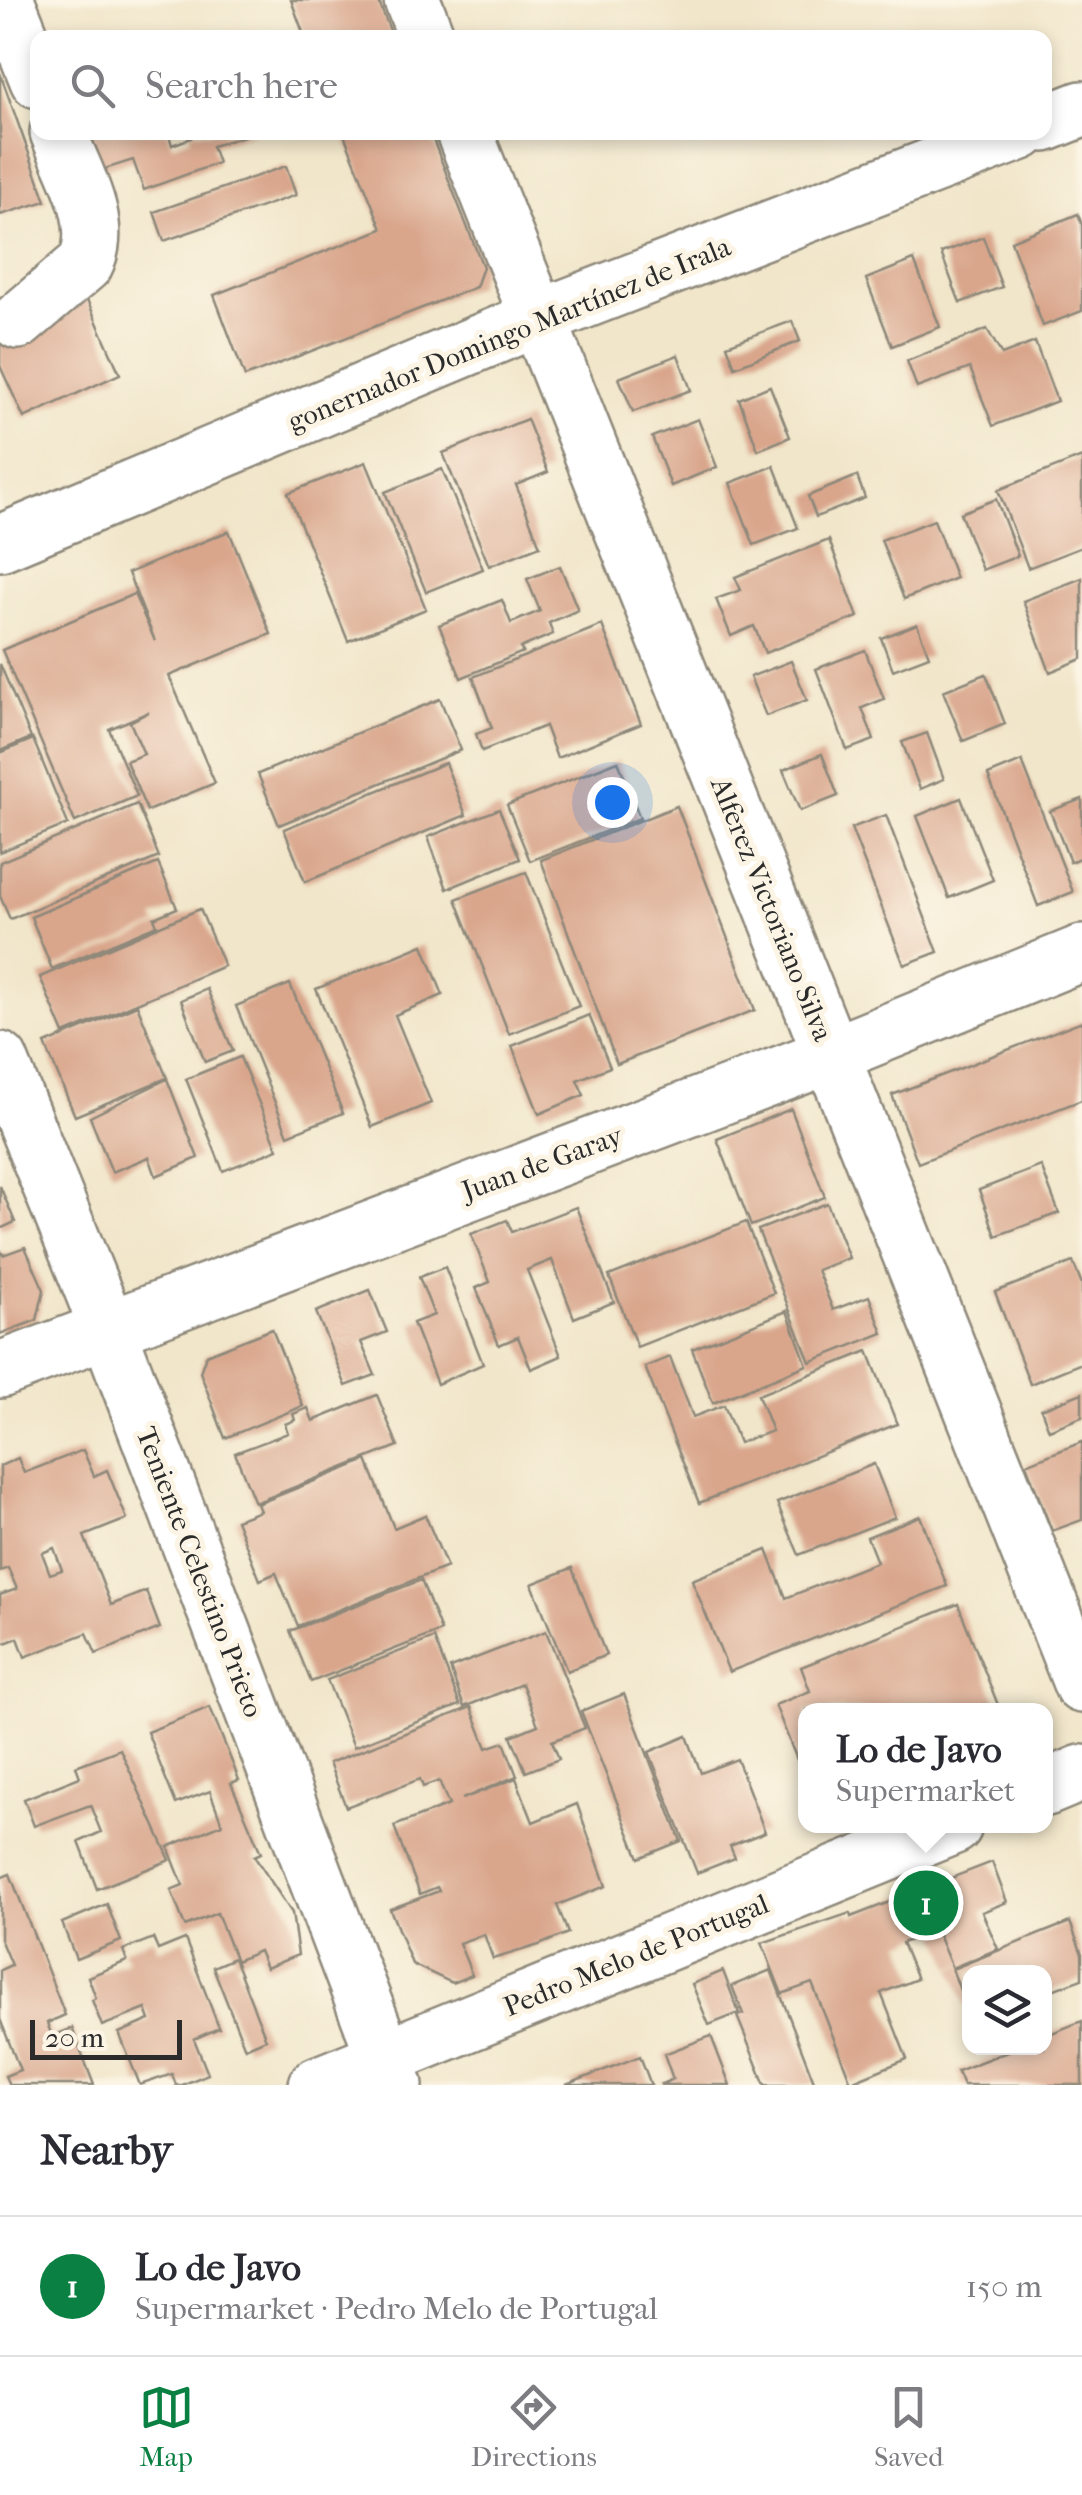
<!DOCTYPE html>
<meta charset="utf-8">
<style>
body{margin:0;font-family:"IM FELL French Canon",serif;background:#f2f2f3;color:#2b2b33}
.controls{position:absolute;right:30px;bottom:30px;display:grid;overflow:hidden;border-radius:20px;box-shadow:0 5px 15px #0003}
.controls button{width:90px;height:90px;display:grid;place-items:center;padding:0;border:0;border-bottom:2px solid #e1e1e2;background:#fff;color:#2b2b33;font:50px sans-serif}
.scale{position:absolute;left:30px;bottom:25px;width:152px;box-sizing:border-box;padding-left:10px;border:5px solid #2b2b2b;border-top:0;font-size:28px;line-height:35px;white-space:nowrap;color:#2b2b2b;-webkit-text-stroke:8px #fcf5e5;paint-order:stroke}
.you{position:absolute;left:612px;top:802px;width:35px;height:35px;margin:-25px;border:8px solid #fff;border-radius:50%;background:#1a73e8;box-shadow:0 0 0 15px #1a73e833}
.badge{display:grid;place-items:center;width:65px;height:65px;border-radius:50%;background:#0b8043;color:#fff;font-size:32px;font-weight:700}
.pin{position:absolute;translate:-50% -50%;border:5px solid #fff;box-shadow:0 2px 10px #0006}
.popup{position:absolute;left:798px;top:1703px;width:255px;height:130px;box-sizing:border-box;display:grid;place-content:center;border-radius:20px;background:#fff;filter:drop-shadow(0 2px 8px #0005);font-size:32px;white-space:nowrap;color:#7c7c81}
.popup b{font-size:38px;color:#2b2b33}
.popup::after{content:'';position:absolute;left:50%;top:100%;margin-left:-20px;border:20px solid transparent;border-top-color:#fff}
.list{margin:0;padding:0;list-style:none}
h2{display:flex;justify-content:space-between;align-items:center;height:130px;margin:0;padding:0 40px;font-size:42px}
h2 small{font-size:32px;font-weight:400;color:#7c7c81}
.list li{display:grid;grid-template-columns:65px 1fr auto;gap:30px;align-items:center;box-sizing:border-box;height:140px;padding:0 40px;border-top:2px solid #e1e1e2}
.list b{display:block;font-size:38px;white-space:nowrap}
.list p{margin:0;font-size:32px;white-space:nowrap;color:#7c7c81}
.list em{font-size:32px;font-style:normal;color:#7c7c81}
.icon{flex:none;width:55px;height:55px;fill:none;stroke:currentColor;stroke-width:2;stroke-linecap:round;stroke-linejoin:round}
.map{position:relative;flex:none;width:1082px;height:2085px;overflow:hidden}
.search{position:absolute;background:#fff;box-shadow:0 5px 15px #0003;left:30px;right:30px;top:30px;height:110px;display:flex;align-items:center;gap:25px;box-sizing:border-box;padding:0 35px;border-radius:20px;color:#7c7c81;font-size:38px}
.sheet{height:270px;background:#fff}
nav{display:flex;justify-content:space-around;align-items:center;box-sizing:border-box;height:140px;border-top:2px solid #e1e1e2;background:#fff;font-size:28px;color:#7c7c81}
nav a{display:grid;justify-items:center;gap:5px}
nav .on{color:#0b8043}
.map>svg:first-child{display:block}
.building{fill:#d9a68c;fill-rule:evenodd}
.lines{fill:none;stroke-linecap:round;stroke-linejoin:round}
.minor-casing{stroke:#8e887a;stroke-width:60}
.minor{stroke:#fff;stroke-width:55}
.labels{text-anchor:middle;dominant-baseline:central;stroke-width:10;stroke-linejoin:round;paint-order:stroke}
.street-label{font-size:28px;fill:#2b2b2b;stroke:#fcf5e5}
</style>
<div class="map">
<svg width="1082" height="2085" viewBox="0 0 1082 2085">
<rect width="100%" height="100%" fill="#fcf5e5"/>
<filter id="ink" filterUnits="userSpaceOnUse"><feTurbulence type="fractalNoise" baseFrequency=".01" numOctaves="2"/><feDisplacementMap in="SourceGraphic" scale="20" xChannelSelector="R" yChannelSelector="G"/><feConvolveMatrix kernelMatrix="1 2 1 2 8 2 1 2 1" color-interpolation-filters="sRGB"/></filter>
<filter id="wash" filterUnits="userSpaceOnUse"><feTurbulence type="fractalNoise" baseFrequency=".0048" numOctaves="4" result="noise"/><feDisplacementMap in="SourceGraphic" scale="40" xChannelSelector="R" yChannelSelector="G"/><feGaussianBlur stdDeviation="2.25" result="paint"/><feColorMatrix in="noise" values="0 0 0 0 0 0 0 0 0 0 0 0 0 0 0 0 0 1.4 0 .05"/><feComposite in="paint" operator="in"/></filter>
<g filter="url(#wash)">
<rect width="100%" height="100%" fill="#f1e6ca"/>
<g id="blocks">
<!-- building -->
<g class="building">
<polygon points="291,0 378,0 393,38 305,38"/>
<polygon points="0,73 46,201 0,215"/>
<polygon points="89,132 168,132 172,145 191,138 189,132 254,133 212,146 218,163 144,190 133,160 102,170"/>
<polygon points="343,132 430,132 483,267 476,287 245,377 214,295 382,229"/>
<polygon points="286,166 296,195 164,241 154,212"/>
<polygon points="1078,214 1082,225 1082,311 1043,326 1011,241"/>
<polygon points="983,237 1002,287 960,303 941,253"/>
<polygon points="914,260 940,327 892,346 866,279"/>
<polygon points="84,293 120,374 24,418 0,366 0,331"/>
<polygon points="792,321 800,341 735,367 727,345"/>
<polygon points="987,329 1002,355 1035,342 1057,401 993,426 970,368 917,388 907,361"/>
<polygon points="678,355 691,390 633,412 619,378"/>
<polygon points="770,386 790,437 758,450 739,399"/>
<polygon points="527,419 548,472 516,485 540,546 489,566 443,453"/>
<polygon points="698,419 717,467 671,486 652,437"/>
<polygon points="1082,457 1082,547 1028,568 998,490"/>
<polygon points="366,462 426,609 348,641 288,493"/>
<polygon points="774,466 798,528 754,545 730,483"/>
<polygon points="442,469 483,569 426,592 385,492"/>
<polygon points="857,476 865,498 816,517 808,496"/>
<polygon points="996,499 1018,556 982,570 960,513"/>
<polygon points="934,520 956,578 904,599 881,540"/>
<polygon points="229,531 271,634 169,676 215,783 147,811 126,761 144,754 130,722 149,712 109,729 137,796 75,822 2,650 134,594 155,641 128,573"/>
<polygon points="829,540 858,617 765,653 754,626 731,636 716,599 741,590 735,577"/>
<polygon points="560,566 578,610 549,623 553,634 520,648 523,652 461,678 439,625 502,600 511,623 540,611 527,579"/>
<polygon points="1082,578 1082,659 1050,672 1023,601"/>
<polygon points="917,624 929,656 893,670 881,638"/>
<polygon points="602,625 641,724 557,758 545,726 482,751 476,734 492,728 473,677"/>
<polygon points="865,650 884,699 862,708 874,740 847,750 816,669"/>
<polygon points="791,661 807,700 766,716 750,677"/>
<polygon points="0,664 31,738 0,751"/>
<polygon points="986,674 1005,724 963,741 943,691"/>
<polygon points="440,699 461,750 279,825 258,774"/>
<polygon points="927,733 944,779 920,789 902,742"/>
<polygon points="33,739 68,824 0,852 0,753"/>
<polygon points="822,754 838,796 800,811 783,770"/>
<polygon points="618,761 640,818 530,861 507,805"/>
<polygon points="1022,761 1073,892 1038,906 988,775"/>
<polygon points="445,763 466,815 305,882 284,829"/>
<polygon points="961,798 993,880 949,898 917,816"/>
<polygon points="1082,799 1082,857 1070,862 1050,811"/>
<polygon points="137,804 159,857 10,919 0,896 0,862"/>
<polygon points="677,806 755,1010 617,1064 541,860"/>
<polygon points="499,809 520,859 447,889 428,837"/>
<polygon points="886,815 938,952 904,965 851,828"/>
<polygon points="158,863 177,908 154,918 157,925 52,969 31,917"/>
<polygon points="526,872 579,1006 509,1034 456,899"/>
<polygon points="200,909 224,966 64,1034 40,977"/>
<polygon points="423,945 443,995 395,1015 431,1103 372,1127 316,989"/>
<polygon points="290,984 343,1113 288,1135 236,1006"/>
<polygon points="207,989 233,1051 205,1062 181,1000"/>
<polygon points="137,1005 167,1078 75,1116 45,1044"/>
<polygon points="589,1015 610,1067 577,1080 584,1095 539,1114 512,1046"/>
<polygon points="1082,1021 1082,1100 918,1163 892,1095"/>
<polygon points="240,1057 278,1149 223,1171 186,1079"/>
<polygon points="167,1079 198,1158 156,1176 149,1157 112,1172 90,1117"/>
<polygon points="791,1109 825,1197 751,1226 717,1139"/>
<polygon points="1041,1166 1059,1213 996,1236 979,1190"/>
<polygon points="0,1186 15,1222 0,1229"/>
<polygon points="827,1203 849,1258 817,1270 833,1310 869,1296 883,1333 810,1362 758,1230"/>
<polygon points="576,1207 614,1302 574,1318 552,1260 527,1270 561,1356 531,1369 518,1337 499,1345 476,1288 490,1282 471,1234 507,1220 512,1232"/>
<polygon points="746,1222 774,1293 637,1347 609,1276"/>
<polygon points="25,1247 44,1290 37,1320 0,1334 0,1249 3,1255"/>
<polygon points="1073,1262 1082,1284 1082,1363 1030,1384 995,1292"/>
<polygon points="445,1267 483,1364 437,1384 413,1323 434,1315 419,1277"/>
<polygon points="370,1290 387,1332 361,1342 375,1375 346,1386 316,1312"/>
<polygon points="787,1311 807,1365 713,1403 692,1349"/>
<polygon points="272,1329 303,1406 225,1438 200,1372 206,1355"/>
<polygon points="868,1351 897,1424 699,1503 645,1367 670,1357 693,1417 724,1405 739,1443 772,1431 758,1395"/>
<polygon points="1082,1393 1082,1417 1049,1430 1041,1409"/>
<polygon points="377,1395 398,1446 255,1503 235,1453 288,1433 285,1424 295,1420 293,1414 308,1408 313,1421"/>
<polygon points="1082,1442 1082,1520 1052,1531 1026,1464"/>
<path d="M 83,1450 L 94,1476 L 107,1470 L 127,1519 L 84,1536 L 111,1605 L 146,1591 L 160,1628 L 96,1654 L 87,1633 L 25,1657 L 18,1638 L 0,1645 L 0,1595 L 17,1589 L 8,1568 L 0,1571 L 0,1466 L 18,1458 L 24,1473 ZM 54,1548 L 62,1570 L 50,1574 L 42,1553 Z"/>
<polygon points="367,1460 394,1528 425,1515 447,1567 298,1626 276,1573 260,1580 236,1520 260,1511 257,1504"/>
<polygon points="874,1464 895,1517 799,1555 777,1503"/>
<polygon points="920,1516 947,1586 729,1672 692,1580 767,1550 786,1598 877,1562 867,1537"/>
<polygon points="572,1568 606,1655 567,1671 532,1584"/>
<polygon points="421,1580 441,1631 311,1682 290,1631"/>
<polygon points="958,1604 1000,1710 806,1710 806,1782 775,1705 810,1691 801,1667"/>
<polygon points="546,1631 585,1728 552,1741 559,1759 526,1772 511,1736 538,1725 522,1684 464,1707 450,1668"/>
<polygon points="434,1638 460,1705 354,1747 327,1680"/>
<polygon points="624,1694 681,1841 639,1858 581,1711"/>
<polygon points="210,1707 239,1780 231,1783 261,1853 254,1856 292,1913 298,1955 266,1968 259,1951 236,1961 217,1913 185,1926 171,1890 183,1885 168,1847 222,1824 210,1791 176,1804 147,1732"/>
<polygon points="471,1707 487,1748 504,1742 517,1776 462,1799 516,1778 533,1822 577,1804 606,1886 557,1905 568,1933 539,1945 493,1959 484,1934 459,1943 472,1975 452,1983 412,1964 390,1909 439,1891 437,1887 420,1894 394,1826 449,1805 439,1781 423,1787 420,1779 346,1807 329,1763"/>
<polygon points="687,1736 701,1773 737,1759 765,1832 730,1846 735,1858 697,1873 649,1752"/>
<polygon points="120,1749 170,1860 97,1889 79,1842 101,1832 90,1805 34,1826 24,1799 80,1777 76,1766"/>
<polygon points="992,1862 1007,1902 982,1912 998,1949 952,1968 936,1930 902,1943 917,1979 881,1993 907,2059 851,2082 812,1983 782,1994 762,1943 850,1913 851,1917"/>
<polygon points="10,1874 65,2015 47,2023 52,2036 72,2028 94,2085 9,2085 5,2076 20,2070 0,2019 0,1970 11,1965 0,1939 0,1878"/>
<polygon points="107,1904 121,1941 76,1959 62,1923"/>
<polygon points="1070,1922 1082,1954 1082,1979 1044,1993 1044,1972 970,1972 969,2014 952,1969"/>
<polygon points="153,1938 158,1950 185,1939 219,2028 194,2039 208,2074 182,2085 176,2085 172,2074 140,2085 119,2033 150,2020 146,2009 102,2026 92,2000 96,1998 88,1977 127,1961 123,1950"/>
<polygon points="234,1958 266,2039 245,2048 213,1967"/>
<polygon points="771,1970 815,2084 811,2085 765,2085 737,2016 743,2014 732,1986"/>
<polygon points="723,1971 739,2013 709,2025 692,1984"/>
<polygon points="1082,2021 1082,2085 963,2085 957,2071 1016,2048 1044,2048 1044,2036"/>
<polygon points="711,2036 730,2085 660,2085 673,2079 664,2054"/>
<polygon points="640,2056 651,2085 566,2085"/>
</g>
</g>
</g>
<g filter="url(#ink)">
<use href="#blocks" fill-opacity="0" stroke="#8e887a" stroke-width="2.5"/>
<g class="lines">
<!-- minor casing -->
<g class="minor-casing">
<g id="minor">
<polyline points="6,0 38,80"/>
<polyline points="412,0 427,38"/>
<polyline points="1044,124 1082,109"/>
<polyline points="464,132 1082,1685"/>
<path d="M 18,321 L 85,264 C 106,223 73,171 58,132"/>
<polyline points="0,543 536,319 1021,132"/>
<polyline points="0,1060 107,1326 395,2085"/>
<polyline points="0,1370 831,1055 1082,953"/>
<polyline points="1046,1788 1082,1773"/>
<polyline points="317,2085 954,1826"/>
</g>
</g>
<!-- minor -->
<use href="#minor" class="minor"/>
</g>
</g>
<g class="labels">
<!-- street labels -->
<g class="street-label">
<text transform="translate(509 334) rotate(-22)">gonernador Domingo Martínez de Irala</text>
<text transform="translate(772 909) rotate(68)">Alferez Victoriano Silva</text>
<text transform="translate(542 1163) rotate(-20)">Juan de Garay</text>
<text transform="translate(200 1572) rotate(69)">Teniente Celestino Prieto</text>
<text transform="translate(636 1955) rotate(-22)">Pedro Melo de Portugal</text>
</g>
</g>
</svg>
<div class="controls">
<button><svg class="icon" aria-label="layers" viewBox="0 0 24 24"><path d="M12 4l9 5-9 5-9-5zM3 14l9 5 9-5"/></svg></button>
</div>
<div class="scale">20 m</div>
<div class="you"></div>
<div class="pin badge" style="left:926px;top:1903px">1</div>
<div class="popup"><b>Lo de Javo</b>Supermarket</div>
<div class="search"><svg class="icon" aria-label="search" viewBox="0 0 24 24"><circle cx="10" cy="10" r="6"/><path d="M15 15l6 6"/></svg>Search here</div>
</div>
<section class="sheet">
<h2>Nearby<small></small></h2>
<ul class="list">
<li><span class="badge">1</span><div><b>Lo de Javo</b><p>Supermarket · Pedro Melo de Portugal</p></div><em>150 m</em></li>
</ul>
</section>
<nav>
<a class="on"><svg class="icon" aria-label="map" viewBox="0 0 24 24"><path d="M3 6l6-2 6 2 6-2v14l-6 2-6-2-6 2zM9 4v14M15 6v14"/></svg>Map</a>
<a><svg class="icon" aria-label="directions" viewBox="0 0 24 24"><path d="M12 3l9 9-9 9-9-9zM9 14v-3h6M13 9l2 2-2 2"/></svg>Directions</a>
<a><svg class="icon" aria-label="saved" viewBox="0 0 24 24"><path d="M7 4h10v16l-5-4-5 4z"/></svg>Saved</a>
</nav>
